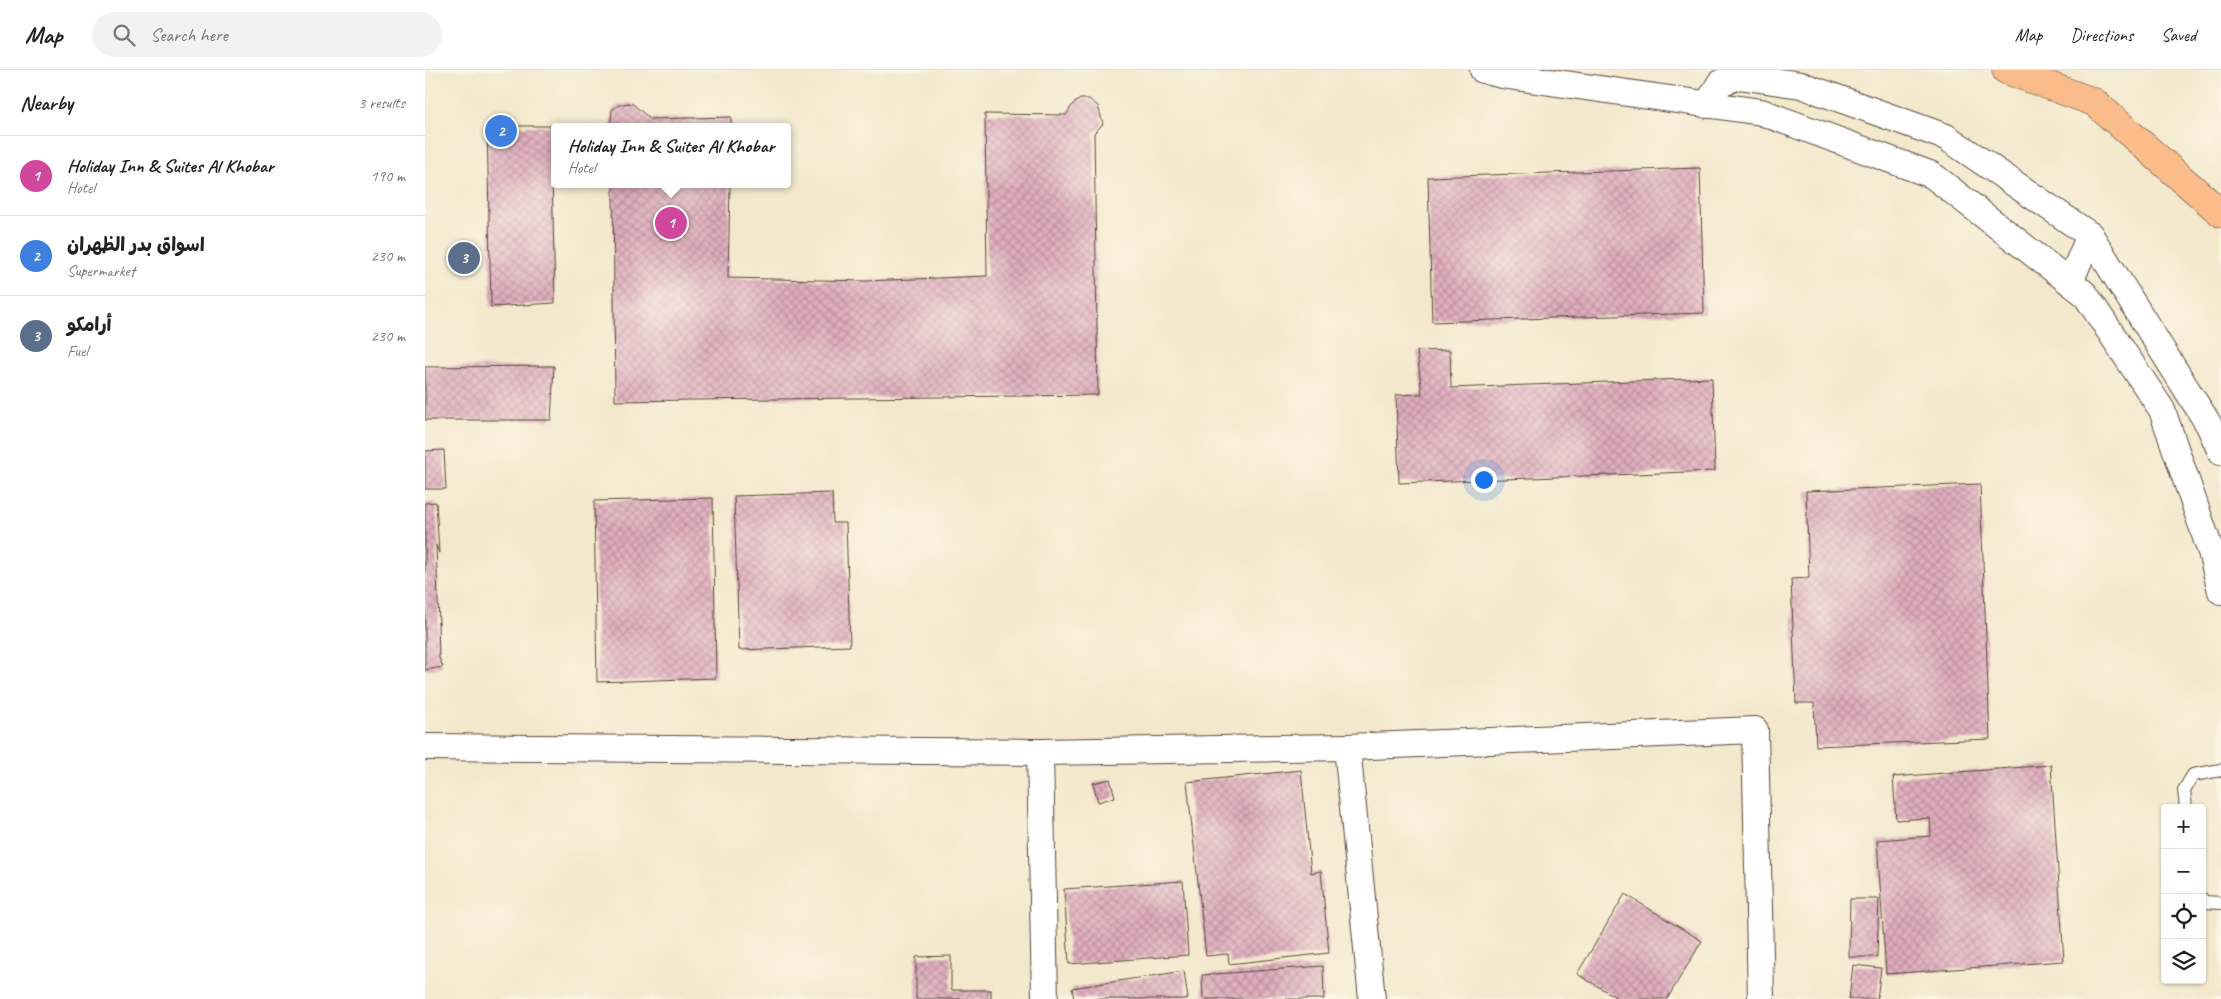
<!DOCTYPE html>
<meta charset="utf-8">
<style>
body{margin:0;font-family:Caveat,"Playpen Sans Arabic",sans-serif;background:#f2f2f2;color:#222}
.controls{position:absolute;right:15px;bottom:15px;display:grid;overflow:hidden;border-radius:5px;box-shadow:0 1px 4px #0004}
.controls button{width:45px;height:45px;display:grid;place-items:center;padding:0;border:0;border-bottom:1px solid #e0e0e0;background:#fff;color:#222;font:25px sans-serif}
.you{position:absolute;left:1058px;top:409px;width:18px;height:18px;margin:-12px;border:4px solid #fff;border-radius:50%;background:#1a73e8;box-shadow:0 0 0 8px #1a73e833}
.badge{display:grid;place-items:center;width:32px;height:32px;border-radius:50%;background:#c8321e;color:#fff;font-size:16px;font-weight:700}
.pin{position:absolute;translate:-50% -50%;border:2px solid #fff;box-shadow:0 1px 5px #0006}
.popup{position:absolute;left:126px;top:53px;width:240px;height:65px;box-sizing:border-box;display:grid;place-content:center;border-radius:5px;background:#fff;filter:drop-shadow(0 1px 4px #0005);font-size:16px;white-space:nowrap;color:#767676}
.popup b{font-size:19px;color:#222}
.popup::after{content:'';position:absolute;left:50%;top:100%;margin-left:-10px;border:10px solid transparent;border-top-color:#fff}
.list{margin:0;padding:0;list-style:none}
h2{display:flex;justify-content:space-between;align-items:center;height:65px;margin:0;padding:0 20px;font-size:21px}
h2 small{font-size:16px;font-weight:400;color:#767676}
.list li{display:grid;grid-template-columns:32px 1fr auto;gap:15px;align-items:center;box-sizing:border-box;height:80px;padding:0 20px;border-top:1px solid #e0e0e0}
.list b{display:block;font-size:19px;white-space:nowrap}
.list p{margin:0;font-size:16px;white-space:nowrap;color:#767676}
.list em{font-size:16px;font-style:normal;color:#767676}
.icon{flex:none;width:28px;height:28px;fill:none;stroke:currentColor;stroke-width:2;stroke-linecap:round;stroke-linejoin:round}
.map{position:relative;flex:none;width:1796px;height:929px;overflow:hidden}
header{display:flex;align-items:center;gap:30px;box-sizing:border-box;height:70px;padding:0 25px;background:#fff;border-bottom:1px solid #e0e0e0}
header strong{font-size:24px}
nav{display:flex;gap:28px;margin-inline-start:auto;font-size:18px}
.search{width:350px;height:45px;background:#f2f2f2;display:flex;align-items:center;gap:12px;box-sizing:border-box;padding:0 18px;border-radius:28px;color:#767676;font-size:19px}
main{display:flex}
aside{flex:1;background:#fff}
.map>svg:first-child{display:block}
.building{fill:url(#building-cross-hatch)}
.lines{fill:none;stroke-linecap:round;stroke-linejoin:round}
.service-casing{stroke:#574638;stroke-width:14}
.minor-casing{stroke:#574638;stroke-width:28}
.motorway-casing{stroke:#574638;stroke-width:29}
.service{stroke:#fff;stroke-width:12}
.minor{stroke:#fff;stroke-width:26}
.motorway{stroke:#f9bc8a;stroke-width:28}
</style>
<header>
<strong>Map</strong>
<div class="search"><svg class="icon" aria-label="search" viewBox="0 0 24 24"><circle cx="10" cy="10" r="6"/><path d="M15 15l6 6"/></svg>Search here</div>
<nav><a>Map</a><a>Directions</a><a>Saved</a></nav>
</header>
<main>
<aside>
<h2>Nearby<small>3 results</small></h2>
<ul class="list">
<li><span class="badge" style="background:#d1479c">1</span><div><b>Holiday Inn &amp; Suites Al Khobar</b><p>Hotel</p></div><em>190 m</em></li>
<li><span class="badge" style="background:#3f7fe0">2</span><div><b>اسواق بدر الظهران</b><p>Supermarket</p></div><em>230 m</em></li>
<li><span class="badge" style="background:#5c6f8a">3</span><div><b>أرامكو</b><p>Fuel</p></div><em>230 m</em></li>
</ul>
</aside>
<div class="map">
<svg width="1796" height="929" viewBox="0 0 1796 929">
<defs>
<pattern id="building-cross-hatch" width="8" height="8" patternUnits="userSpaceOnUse" patternTransform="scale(1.25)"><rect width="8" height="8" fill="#e0aebf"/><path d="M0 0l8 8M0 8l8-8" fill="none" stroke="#b78e9b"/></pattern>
</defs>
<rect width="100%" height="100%" fill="#fcf5e5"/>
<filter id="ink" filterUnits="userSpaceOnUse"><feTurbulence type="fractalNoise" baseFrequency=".02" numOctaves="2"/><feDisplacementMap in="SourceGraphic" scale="10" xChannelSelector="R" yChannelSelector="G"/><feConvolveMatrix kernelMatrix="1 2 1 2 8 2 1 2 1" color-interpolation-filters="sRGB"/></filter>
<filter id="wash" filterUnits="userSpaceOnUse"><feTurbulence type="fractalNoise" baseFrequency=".0096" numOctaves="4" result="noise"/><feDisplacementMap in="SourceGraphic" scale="20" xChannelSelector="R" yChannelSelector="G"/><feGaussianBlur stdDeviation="1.12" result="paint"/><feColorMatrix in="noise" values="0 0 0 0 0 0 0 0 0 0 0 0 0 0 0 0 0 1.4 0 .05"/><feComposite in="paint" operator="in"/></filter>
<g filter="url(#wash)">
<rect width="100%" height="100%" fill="#f3e8cc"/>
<g id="blocks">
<!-- building -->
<g class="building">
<polygon points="655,29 664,29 673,36 678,54 669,63 673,325 190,331 188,114 305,114 303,208 440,211 562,206 560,44 641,45 648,34"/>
<polygon points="203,33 208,34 225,49 306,47 306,57 185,57 187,40 194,35"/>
<polygon points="62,56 126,56 130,233 66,237"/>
<polygon points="1275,98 1279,243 1007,252 1003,107"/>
<polygon points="1025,280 1026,318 1287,308 1290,401 974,413 971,325 997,324 992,281"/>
<polygon points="129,296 126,350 0,350 0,297"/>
<polygon points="19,380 21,419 0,419 0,381"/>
<polygon points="1555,414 1565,669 1391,676 1389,633 1371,633 1366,509 1384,508 1381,421"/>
<polygon points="407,423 408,453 421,453 425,576 314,580 309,426"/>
<polygon points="288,428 291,608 172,612 169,431"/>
<polygon points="11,432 14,483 11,475 14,554 13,552 14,588 18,597 0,600 0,433"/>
<polygon points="1626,695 1639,891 1461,904 1452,770 1506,766 1505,748 1471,750 1468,707"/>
<polygon points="876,700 886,803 896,801 904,883 804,894 803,884 781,886 762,712"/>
<polygon points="685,709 690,727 673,732 668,713"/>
<polygon points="758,811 763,885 644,894 639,819"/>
<polygon points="1200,824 1277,871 1242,929 1194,929 1152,904"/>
<polygon points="1425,829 1454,829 1452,887 1424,887"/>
<polygon points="526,886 526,920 566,920 566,929 491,929 491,887"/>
<polygon points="1428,895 1456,898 1452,929 1424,929"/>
<polygon points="898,896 899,929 778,929 777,905"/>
<polygon points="759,901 763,929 649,929 647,918"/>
</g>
</g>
</g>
<g filter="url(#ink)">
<use href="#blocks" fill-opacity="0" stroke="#574638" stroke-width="1"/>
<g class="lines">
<!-- service casing -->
<g class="service-casing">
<g id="service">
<polyline points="1761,738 1759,720 1768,705 1796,700"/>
<polyline points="1777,829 1780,832 1796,833"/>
</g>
</g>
<!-- minor casing -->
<g class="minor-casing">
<g id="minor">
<polyline points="1058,0 1077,5 1336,42 1507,105 1660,224 1737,340 1786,482 1796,521"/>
<polyline points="1282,35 1295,13 1314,6 1376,15 1521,67 1665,165 1784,355 1796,382"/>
<polyline points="1645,212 1665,165"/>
<polyline points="0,677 615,682 922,677 1330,660 1336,929"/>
<polyline points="922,677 947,929"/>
<polyline points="615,682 620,929"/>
</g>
</g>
<!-- motorway casing -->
<g class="motorway-casing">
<polyline id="motorway" points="1581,0 1669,32 1796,143"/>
</g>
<!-- service -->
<use href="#service" class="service"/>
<!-- minor -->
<use href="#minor" class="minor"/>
<!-- motorway -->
<use href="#motorway" class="motorway"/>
</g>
</g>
</svg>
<div class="controls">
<button>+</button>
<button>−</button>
<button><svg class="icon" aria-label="locate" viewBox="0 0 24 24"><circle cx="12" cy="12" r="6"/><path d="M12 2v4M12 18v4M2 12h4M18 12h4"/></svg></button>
<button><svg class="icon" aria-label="layers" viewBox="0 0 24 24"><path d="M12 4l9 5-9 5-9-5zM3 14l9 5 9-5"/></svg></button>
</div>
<div class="you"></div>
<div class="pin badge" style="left:246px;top:153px;background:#d1479c">1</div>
<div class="popup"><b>Holiday Inn &amp; Suites Al Khobar</b>Hotel</div>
<div class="pin badge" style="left:76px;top:61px;background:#3f7fe0">2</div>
<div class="pin badge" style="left:39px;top:188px;background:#5c6f8a">3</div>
</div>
</main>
